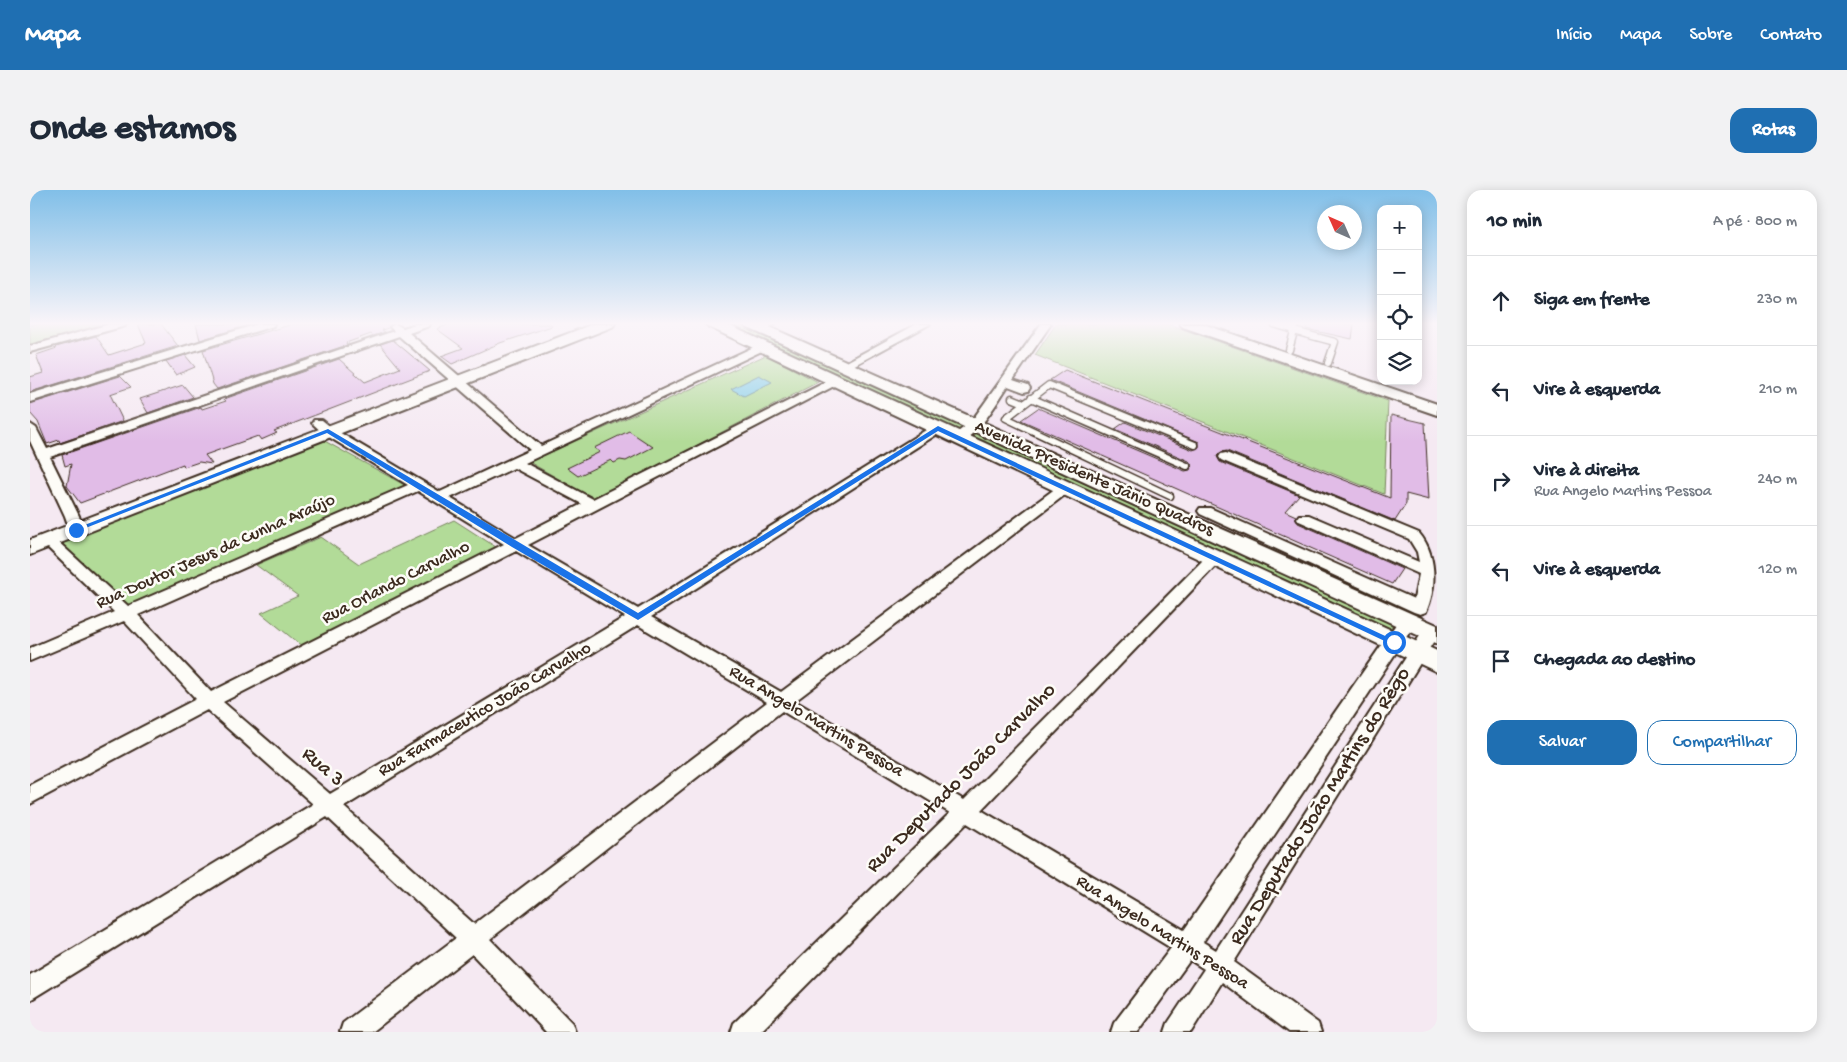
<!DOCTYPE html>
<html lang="pt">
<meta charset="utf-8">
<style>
body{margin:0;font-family:"Gochi Hand",sans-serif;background:#f2f2f3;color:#1f2937}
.controls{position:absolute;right:15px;top:15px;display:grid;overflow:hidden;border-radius:10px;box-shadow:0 2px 12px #0003}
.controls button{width:45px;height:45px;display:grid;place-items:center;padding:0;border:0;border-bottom:1px solid #e0e1e3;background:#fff;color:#1f2937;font:25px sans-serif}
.compass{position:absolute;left:1287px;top:15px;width:45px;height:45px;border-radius:50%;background:#fff;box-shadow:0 2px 12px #0003;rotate:315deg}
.stop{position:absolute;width:15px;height:15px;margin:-11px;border:4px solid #1a73e8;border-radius:50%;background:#fff}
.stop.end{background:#1a73e8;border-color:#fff;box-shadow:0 1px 5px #0008}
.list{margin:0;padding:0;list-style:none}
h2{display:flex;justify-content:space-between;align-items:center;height:65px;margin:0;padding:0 20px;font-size:21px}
h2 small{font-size:16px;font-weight:400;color:#747a83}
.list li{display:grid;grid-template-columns:32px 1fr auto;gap:15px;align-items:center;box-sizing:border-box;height:90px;padding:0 20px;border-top:1px solid #e0e1e3}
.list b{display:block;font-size:19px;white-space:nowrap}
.list p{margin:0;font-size:16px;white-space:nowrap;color:#747a83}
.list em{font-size:16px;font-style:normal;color:#747a83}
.actions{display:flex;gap:10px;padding:15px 20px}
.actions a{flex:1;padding:11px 0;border:1px solid #1f6fb2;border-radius:15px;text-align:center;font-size:18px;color:#1f6fb2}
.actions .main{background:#1f6fb2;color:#fff}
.icon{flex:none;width:28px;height:28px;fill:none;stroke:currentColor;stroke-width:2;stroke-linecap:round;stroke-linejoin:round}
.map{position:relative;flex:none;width:1407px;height:842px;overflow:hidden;border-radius:15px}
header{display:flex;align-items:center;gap:30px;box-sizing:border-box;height:70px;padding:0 25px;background:#1f6fb2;color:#fff}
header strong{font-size:24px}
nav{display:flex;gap:28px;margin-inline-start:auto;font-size:18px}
.intro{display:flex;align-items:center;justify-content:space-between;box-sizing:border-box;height:120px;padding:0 30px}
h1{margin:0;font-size:35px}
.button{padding:12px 22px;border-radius:15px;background:#1f6fb2;color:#fff;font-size:18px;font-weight:700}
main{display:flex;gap:30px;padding:0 30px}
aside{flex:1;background:#fff;border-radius:15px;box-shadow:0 2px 12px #0003}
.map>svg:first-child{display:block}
.green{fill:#b2db98;stroke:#76825b}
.water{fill:#87cfe8;stroke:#698d97}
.building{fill:#e1bce7;stroke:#3b2a1e}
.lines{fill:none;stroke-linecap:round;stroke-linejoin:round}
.lane-casing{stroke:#3b2a1e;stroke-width:9}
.street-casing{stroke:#3b2a1e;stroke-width:4}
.secondary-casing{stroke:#3b2a1e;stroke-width:4}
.lane{stroke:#fdfcf7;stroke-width:6}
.street{fill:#fdfcf7;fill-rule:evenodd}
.secondary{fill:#fdfcf7;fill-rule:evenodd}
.route{fill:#1a73e8}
.labels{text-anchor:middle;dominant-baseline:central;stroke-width:5;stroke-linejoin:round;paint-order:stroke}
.street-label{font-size:18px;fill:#3b2a1e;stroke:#fdfcf7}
.near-street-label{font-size:21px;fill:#3b2a1e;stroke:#fdfcf7}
</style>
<header>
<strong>Mapa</strong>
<nav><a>Início</a><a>Mapa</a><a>Sobre</a><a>Contato</a></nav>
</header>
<div class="intro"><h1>Onde estamos</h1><a class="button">Rotas</a></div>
<main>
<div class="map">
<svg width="1407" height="842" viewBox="0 0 1407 842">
<rect width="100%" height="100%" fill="#f5e9f2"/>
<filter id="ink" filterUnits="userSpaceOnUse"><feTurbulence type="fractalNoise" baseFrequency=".02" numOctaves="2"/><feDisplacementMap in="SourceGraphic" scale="10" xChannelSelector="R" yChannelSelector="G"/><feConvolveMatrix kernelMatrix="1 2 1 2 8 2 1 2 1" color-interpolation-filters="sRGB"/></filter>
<g filter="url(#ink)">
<!-- green -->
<g class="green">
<polygon points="0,134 78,134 0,156"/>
<polygon points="695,134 717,134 937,236 926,242"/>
<polygon points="1026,134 1138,134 1358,211 1354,304 1005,165"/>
<polygon points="736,165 788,192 564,309 499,272"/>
<polygon points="946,242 1364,433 1357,442 941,249 941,245"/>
<polygon points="291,249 378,297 97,419 28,353"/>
<polygon points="424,330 469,359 273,457 231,423 268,406 226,375 291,347 329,374"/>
</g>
<!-- water -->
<polygon class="water" points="729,185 742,192 714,206 701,199"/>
<!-- building -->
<g class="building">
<polygon points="108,134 131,134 148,156 0,202 0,187 13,183 6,165 27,158 26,157 66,146 79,165 116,153"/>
<polygon points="166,134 222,134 170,150"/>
<polygon points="263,134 362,134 358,138 352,140 355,142 343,146 341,144 316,153 317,155 187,199 183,194 173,160"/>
<polygon points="420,134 521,134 522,136 470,153 422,174 411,166 433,158 407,139"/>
<polygon points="1276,134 1324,134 1322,149 1276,139"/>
<polygon points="363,150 400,181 244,241 247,243 231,250 228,246 175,265 182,274 169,272 154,277 153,274 50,313 37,296 41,274 35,276 32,265 171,217 172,219 196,211 194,209 309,169 335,192 370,178 350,154"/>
<polygon points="155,165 165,177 146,185 136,171"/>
<polygon points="1035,180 1360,308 1361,225 1395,233 1399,310 1376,304 1376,314 1365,331 1197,261 1191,262 1187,266 1190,272 1269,305 1255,321 1266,326 1268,333 1372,379 1362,394 991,230 1008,218 1155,281 1160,280 1162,275 1159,271 1085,239 1095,232 1163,260 1169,257 1169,252 1020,190"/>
<polygon points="90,186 101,197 80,204 93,231 30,253 29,250 17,254 8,232 0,223 0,214"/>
<polygon points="153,195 163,207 118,223 110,209"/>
<polygon points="599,241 623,257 596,271 590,270 584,273 581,270 548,286 537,278 570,262 564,258"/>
</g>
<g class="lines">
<!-- lane casing -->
<g class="lane-casing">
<g id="lane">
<polyline points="1244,134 1264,140"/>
<polyline points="1264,141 1305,152 1298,173"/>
<polyline points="1259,160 1266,134"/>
<polyline points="982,208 994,213"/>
<polyline points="1001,208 1157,276"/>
<polyline points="1140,306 976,228 1019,195 1165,255"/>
</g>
</g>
<!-- street casing -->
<g class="street-casing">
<g id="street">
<polygon points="80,134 96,134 95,136 0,162 0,156"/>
<polygon points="228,134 244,134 243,136 0,212 0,204"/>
<path d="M 365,134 L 373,138 L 385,134 L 400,134 L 399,136 L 379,143 L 511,256 L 728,155 L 736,155 L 737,157 L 736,159 L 495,273 L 563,309 L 800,190 L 808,190 L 810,192 L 808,194 L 498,355 L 608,419 L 904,235 L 912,235 L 914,238 L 912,241 L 621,427 L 751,502 L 1030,295 L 1040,295 L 1042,298 L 1040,301 L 765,511 L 934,610 L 1179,364 L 1189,364 L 1192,368 L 1189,372 L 951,620 L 1154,740 L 1371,427 L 1377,425 L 1383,427 L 1385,431 L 1379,443 L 1173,752 L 1186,760 L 1395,438 L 1401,436 L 1407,438 L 1407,446 L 1204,772 L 1288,833 L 1291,842 L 1259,842 L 1192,792 L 1161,842 L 1135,842 L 1138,833 L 1174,779 L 1160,770 L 1108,842 L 1081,842 L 1084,833 L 1141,758 L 937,633 L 730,842 L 701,842 L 704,833 L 920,623 L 752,521 L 460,749 L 542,833 L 545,842 L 516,842 L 442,764 L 342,842 L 310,842 L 313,833 L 426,748 L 297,627 L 0,810 L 0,785 L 283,614 L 177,520 L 0,614 L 0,595 L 166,509 L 94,431 L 0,471 L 0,458 L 84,422 L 14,354 L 12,351 L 14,348 L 24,348 L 98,416 L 378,295 L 294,244 L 282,233 L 284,230 L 292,230 L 302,238 L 410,302 L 500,260 L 369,146 L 20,267 L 49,326 L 53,340 L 51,343 L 41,343 L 35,326 L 0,251 L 0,234 L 6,238 L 17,259 L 364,141 L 360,137 ZM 484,278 L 552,314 L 486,348 L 420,308 ZM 388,301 L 474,354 L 181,502 L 108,425 ZM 486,361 L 595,427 L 300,604 L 193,512 ZM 608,435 L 737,512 L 444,734 L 314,617 Z"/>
<polygon points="732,134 745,134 735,140 727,140 726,138"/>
<polygon points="887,134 900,134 819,178 815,179 809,176"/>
<path d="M 1011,134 L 1021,134 L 983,190 L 998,195 L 1000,198 L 998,201 L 994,202 L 978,196 C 968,210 944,255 924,251 L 923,248 L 924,245 L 941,232 Z"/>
<path d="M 1196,263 L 1389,343 C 1407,364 1407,398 1396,422 L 1390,424 L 1384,422 L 1170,324 L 1168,321 L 1170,318 L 1180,318 L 1384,409 L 1389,384 L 1269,331 L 1267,328 L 1269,325 L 1279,325 L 1389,372 L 1387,362 L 1379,349 L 1191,270 L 1189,267 L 1191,264 Z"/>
</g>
</g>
<!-- secondary casing -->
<g class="secondary-casing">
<g id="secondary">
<polygon points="563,134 585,134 582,137 0,365 0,350"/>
<polygon points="676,134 696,134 1407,461 1407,482 679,137"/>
<polygon points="713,134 733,134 1407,435 1407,454 716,137"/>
<polygon points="1150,134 1173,134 1407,214 1407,225 1153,137"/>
</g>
</g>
<!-- lane -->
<use href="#lane" class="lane"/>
<!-- street -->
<use href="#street" class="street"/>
<!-- secondary -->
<use href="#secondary" class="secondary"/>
</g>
</g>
<!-- sky -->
<linearGradient id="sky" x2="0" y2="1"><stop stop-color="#81bfe8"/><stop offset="0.53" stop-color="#faf5f9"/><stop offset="1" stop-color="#faf5f9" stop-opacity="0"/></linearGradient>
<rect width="1407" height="252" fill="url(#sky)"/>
<!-- route -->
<polygon class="route" points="908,236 1368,452 1367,454 1361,454 908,241 608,430 482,357 297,243 48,341 42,340 298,239 608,423"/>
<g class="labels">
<!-- street labels -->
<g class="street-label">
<text transform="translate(1064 289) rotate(24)">Avenida Presidente Jânio Quadros</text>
<text transform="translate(186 362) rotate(-24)">Rua Doutor Jesus da Cunha Araújo</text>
<text transform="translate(366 393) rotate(-27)">Rua Orlando Carvalho</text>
<text transform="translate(455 520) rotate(-31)">Rua Farmaceutico João Carvalho</text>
<text transform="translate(786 532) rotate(31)">Rua Angelo Martins Pessoa</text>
<text transform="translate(1132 743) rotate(32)">Rua Angelo Martins Pessoa</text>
</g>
<!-- near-street labels -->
<g class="near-street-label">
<text transform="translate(292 578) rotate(41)">Rua 3</text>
<text transform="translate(932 589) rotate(-45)">Rua Deputado João Carvalho</text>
<text transform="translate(1291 617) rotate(-58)">Rua Deputado João Martins do Rêgo</text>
</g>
</g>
</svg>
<div class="controls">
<button>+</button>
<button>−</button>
<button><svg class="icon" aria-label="locate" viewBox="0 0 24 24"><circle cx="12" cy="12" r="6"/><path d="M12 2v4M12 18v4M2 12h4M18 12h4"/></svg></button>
<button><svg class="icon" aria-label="layers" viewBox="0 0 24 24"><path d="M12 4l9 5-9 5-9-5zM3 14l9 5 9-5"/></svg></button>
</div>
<svg class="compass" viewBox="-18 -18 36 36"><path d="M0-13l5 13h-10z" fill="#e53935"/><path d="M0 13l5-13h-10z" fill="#747a83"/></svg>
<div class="stop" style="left:1364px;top:452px"></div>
<div class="stop end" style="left:46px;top:340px"></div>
</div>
<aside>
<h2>10 min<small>A pé · 800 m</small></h2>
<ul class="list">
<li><svg class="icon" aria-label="ahead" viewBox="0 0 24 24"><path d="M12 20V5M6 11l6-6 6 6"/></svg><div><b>Siga em frente</b></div><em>230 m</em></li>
<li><svg class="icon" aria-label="left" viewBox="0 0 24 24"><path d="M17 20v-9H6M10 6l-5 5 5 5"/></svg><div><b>Vire à esquerda</b></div><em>210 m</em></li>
<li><svg class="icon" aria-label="right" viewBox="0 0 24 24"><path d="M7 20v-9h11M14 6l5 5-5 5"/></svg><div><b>Vire à direita</b><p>Rua Angelo Martins Pessoa</p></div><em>240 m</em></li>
<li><svg class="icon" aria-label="left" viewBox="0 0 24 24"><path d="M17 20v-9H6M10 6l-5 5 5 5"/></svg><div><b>Vire à esquerda</b></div><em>120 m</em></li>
<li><svg class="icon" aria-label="arrive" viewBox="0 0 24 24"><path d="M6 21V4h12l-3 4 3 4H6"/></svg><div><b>Chegada ao destino</b></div></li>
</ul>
<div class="actions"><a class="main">Salvar</a><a>Compartilhar</a></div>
</aside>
</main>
